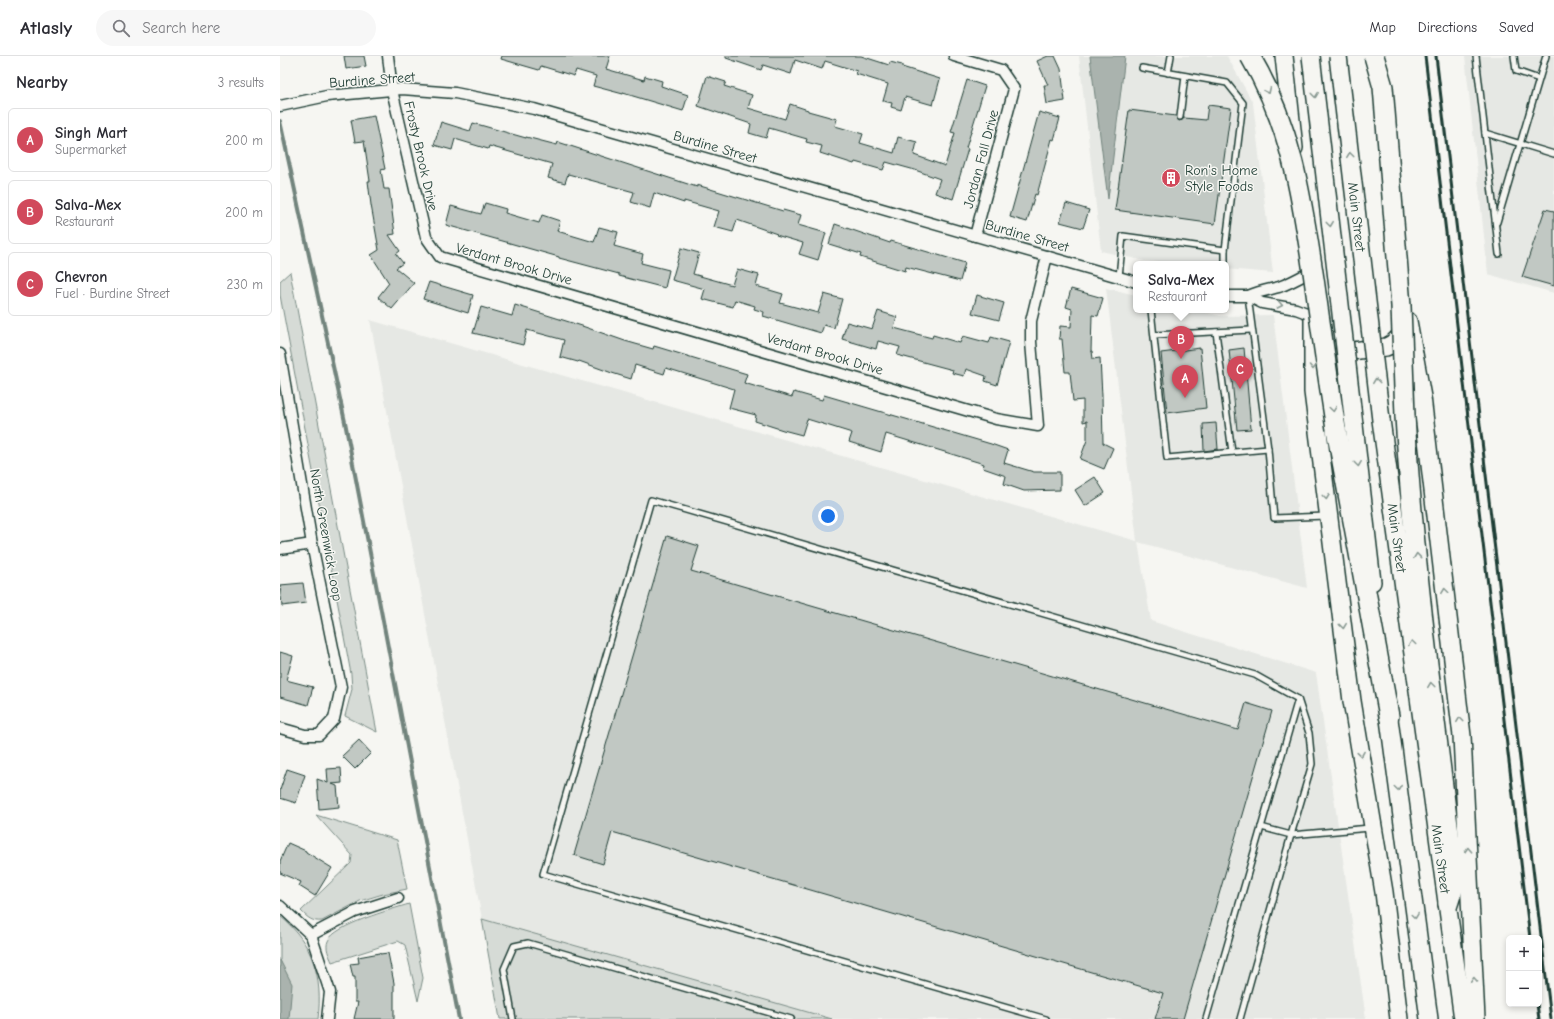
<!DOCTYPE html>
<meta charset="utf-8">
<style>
body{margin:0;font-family:"Comic Neue",sans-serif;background:#f7f7f7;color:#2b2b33}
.controls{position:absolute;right:12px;bottom:12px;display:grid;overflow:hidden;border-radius:6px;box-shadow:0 2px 6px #0003}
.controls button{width:36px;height:36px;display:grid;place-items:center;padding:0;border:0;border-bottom:1px solid #e1e1e2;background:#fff;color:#2b2b33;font:20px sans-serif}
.you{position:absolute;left:548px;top:460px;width:14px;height:14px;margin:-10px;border:3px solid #fff;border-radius:50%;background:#1a73e8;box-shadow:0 0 0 6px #1a73e833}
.badge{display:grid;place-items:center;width:26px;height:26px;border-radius:50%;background:#d1495b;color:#fff;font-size:13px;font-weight:700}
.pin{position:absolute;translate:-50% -33px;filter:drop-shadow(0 1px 2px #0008)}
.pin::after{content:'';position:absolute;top:21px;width:14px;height:12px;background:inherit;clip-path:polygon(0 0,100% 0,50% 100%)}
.popup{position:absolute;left:853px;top:205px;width:96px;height:52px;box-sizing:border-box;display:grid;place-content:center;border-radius:6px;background:#fff;filter:drop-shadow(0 1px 3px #0005);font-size:13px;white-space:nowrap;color:#7c7c81}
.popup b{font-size:15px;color:#2b2b33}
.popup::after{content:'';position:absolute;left:50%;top:100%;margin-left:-8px;border:8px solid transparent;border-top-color:#fff}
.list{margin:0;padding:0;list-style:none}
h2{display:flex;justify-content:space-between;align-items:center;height:52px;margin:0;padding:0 16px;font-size:17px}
h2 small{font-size:13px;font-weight:400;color:#7c7c81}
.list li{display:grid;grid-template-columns:26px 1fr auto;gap:12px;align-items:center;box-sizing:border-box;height:64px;margin:0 8px 8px;padding:0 8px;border:1px solid #e1e1e2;border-radius:6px}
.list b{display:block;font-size:15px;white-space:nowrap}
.list p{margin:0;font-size:13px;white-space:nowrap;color:#7c7c81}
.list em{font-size:13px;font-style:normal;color:#7c7c81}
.icon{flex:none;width:22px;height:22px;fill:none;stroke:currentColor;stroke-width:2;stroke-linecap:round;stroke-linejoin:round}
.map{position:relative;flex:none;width:1274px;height:963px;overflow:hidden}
header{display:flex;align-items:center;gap:24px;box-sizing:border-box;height:56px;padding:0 20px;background:#fff;border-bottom:1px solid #e1e1e2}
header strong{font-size:19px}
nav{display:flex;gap:22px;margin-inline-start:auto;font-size:14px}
.search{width:280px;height:36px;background:#f7f7f7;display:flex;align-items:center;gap:10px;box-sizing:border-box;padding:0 14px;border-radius:22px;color:#7c7c81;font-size:15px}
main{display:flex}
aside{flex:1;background:#fff}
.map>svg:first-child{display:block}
.built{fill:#e6e8e4}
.green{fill:#d6dbd6;stroke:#7a8c85}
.water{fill:#aab3ae;stroke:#72847d}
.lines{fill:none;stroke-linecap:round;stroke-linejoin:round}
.stream{stroke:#72847d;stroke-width:4}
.building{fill:#c1c8c3;stroke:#1f3d34}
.service-casing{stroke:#1f3d34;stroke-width:8}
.minor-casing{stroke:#1f3d34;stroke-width:13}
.trunk-casing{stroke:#1f3d34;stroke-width:20}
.motorway-casing{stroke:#1f3d34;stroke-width:22}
.service{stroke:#f6f6f2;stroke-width:5}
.minor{stroke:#f6f6f2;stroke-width:10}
.trunk{stroke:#f6f6f2;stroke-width:17}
.motorway{stroke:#f6f6f2;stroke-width:19}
.rail{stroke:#1f3d34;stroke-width:3}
.trunk-bridge-casing{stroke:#1f3d34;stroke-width:20;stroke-linecap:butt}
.motorway-bridge-casing{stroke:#1f3d34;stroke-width:22;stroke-linecap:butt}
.trunk-bridge{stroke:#f6f6f2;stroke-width:17}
.motorway-bridge{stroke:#f6f6f2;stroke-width:19}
.oneway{stroke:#8a9a93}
.labels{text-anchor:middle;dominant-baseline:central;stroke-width:3;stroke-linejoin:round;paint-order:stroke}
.street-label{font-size:14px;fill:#1f3d34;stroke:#f6f6f2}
.poi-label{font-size:14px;fill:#1f3d34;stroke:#f6f6f2;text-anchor:start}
</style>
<header>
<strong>Atlasly</strong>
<div class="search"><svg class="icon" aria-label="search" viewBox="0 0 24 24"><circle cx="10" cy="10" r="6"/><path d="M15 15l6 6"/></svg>Search here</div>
<nav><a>Map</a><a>Directions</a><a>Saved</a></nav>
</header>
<main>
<aside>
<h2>Nearby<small>3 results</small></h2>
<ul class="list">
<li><span class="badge">A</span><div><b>Singh Mart</b><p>Supermarket</p></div><em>200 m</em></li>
<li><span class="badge">B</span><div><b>Salva-Mex</b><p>Restaurant</p></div><em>200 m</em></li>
<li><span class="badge">C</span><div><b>Chevron</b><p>Fuel · Burdine Street</p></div><em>230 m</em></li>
</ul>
</aside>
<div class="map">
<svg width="1274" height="963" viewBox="0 0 1274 963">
<rect width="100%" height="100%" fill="#f6f6f2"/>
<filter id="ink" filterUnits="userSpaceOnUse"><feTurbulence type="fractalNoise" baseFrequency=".025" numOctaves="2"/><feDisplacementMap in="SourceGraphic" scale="8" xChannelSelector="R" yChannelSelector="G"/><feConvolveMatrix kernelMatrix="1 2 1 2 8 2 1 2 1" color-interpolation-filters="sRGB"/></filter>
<g filter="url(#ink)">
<!-- built -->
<g class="built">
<polygon points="799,0 947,0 973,47 993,217 946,213 946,208 899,208 865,205 821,195"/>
<polygon points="1185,0 1274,0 1274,237 1208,218"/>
<polygon points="826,232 856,239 856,254 917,254 940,260 993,259 1027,532 858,486 871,565 1036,617 1086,963 552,963 202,863 90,264 857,485"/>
</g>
<!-- green -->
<g class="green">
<polygon points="10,216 97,676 65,660 72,633 71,618 0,239 0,225"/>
<path d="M 36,759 L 117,784 L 127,833 L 103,838 L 80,845 L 42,865 C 32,866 28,862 21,855 L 71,807 L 72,799 Z"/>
<path d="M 129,848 L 143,922 L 138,945 L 125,889 L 118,885 L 52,906 C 49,899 45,892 48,885 C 54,869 113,853 129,848 Z"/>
<path d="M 0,860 C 33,887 43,921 38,963 L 0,963 Z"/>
<polygon points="202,863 552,963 220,963"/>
</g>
<!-- water -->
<g class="water">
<polygon points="810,0 845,0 828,143"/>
<polygon points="0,904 12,928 9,963 0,963"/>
</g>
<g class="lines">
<!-- stream -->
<polyline class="stream" points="0,65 65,366 179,963"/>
</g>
<!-- building -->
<g class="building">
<polygon points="64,0 84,0 86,10 66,13"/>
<polygon points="222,0 330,0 326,13 364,24 365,20 382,25 381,30 408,39 403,55 343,37 343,38 313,30 316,20 296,14 294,20 261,10 259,14 221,3"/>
<polygon points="446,0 581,0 609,9 610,6 622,9 622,11 660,23 653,49 625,41 621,54 611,51 612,47 603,45 608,28 576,18 577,15 545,5 542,13 515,4 511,18 483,9 481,14 446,2"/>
<polygon points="768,0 775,0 781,13 785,45 767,48 764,29 768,29 757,5"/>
<polygon points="427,20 446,26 444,30 472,39 468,52 505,63 510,48 528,54 528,55 557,63 555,70 583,78 580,87 614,97 618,81 637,86 634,99 665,110 675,77 671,76 687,24 705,30 686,92 688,93 673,143 655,137 660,123 635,114 606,106 603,114 575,106 574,108 540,97 542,90 526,86 527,83 489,72 486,82 469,77 471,68 418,50"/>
<polygon points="928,49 951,52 935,168 835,154 849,54 896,60 899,65 902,64 904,62 926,64"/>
<polygon points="759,56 780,62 774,84 772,83 757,139 755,138 747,166 730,161"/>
<polygon points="94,60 105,113 101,114 104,133 109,133 115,178 109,179 120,195 116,198 123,207 116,212 134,227 112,253 98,241 109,227 91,199 99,194 91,149 88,125 90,125 84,85 75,86 71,64"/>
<polygon points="161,66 190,75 193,67 246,82 246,81 277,89 278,86 417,131 417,129 503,155 503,154 521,159 518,169 546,177 538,204 519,198 523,187 496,179 497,178 457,164 453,176 434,171 439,155 404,145 404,147 374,137 370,152 351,146 354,136 288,118 285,127 268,122 272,108 209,90 208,93 175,83 172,94 154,89"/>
<polygon points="205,147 226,153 225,157 259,167 262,159 280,165 277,175 314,186 319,171 338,176 334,190 363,198 361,207 389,214 385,232 339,220 339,218 279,202 279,201 166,169 171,150 201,158"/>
<polygon points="786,147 809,154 803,172 780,166"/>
<polygon points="1265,153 1274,155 1274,230 1242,221"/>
<polygon points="555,168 610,187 611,185 685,207 680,225 626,211 625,215 580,201 581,198 549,188"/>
<polygon points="401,192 419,197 413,218 452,229 457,213 479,219 476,230 503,238 500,247 538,257 544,238 562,243 554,272 544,269 541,277 483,260 484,256 474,253 475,250 455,244 453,251 422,243 425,233 392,224"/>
<polygon points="149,226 193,239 188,257 143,243"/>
<polygon points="791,233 823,242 818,260 812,259 811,295 812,295 813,303 820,302 822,340 823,387 833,392 824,413 800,403 807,384 807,365 803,366 803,344 793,345 790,316 785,316 782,283 779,283 780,270 791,271 792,253 786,251"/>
<polygon points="697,239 724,247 719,264 692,257"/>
<polygon points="235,249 302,270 345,285 373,293 374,290 467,318 464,327 474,330 512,341 514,336 542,344 544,339 711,388 728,394 724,407 754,416 780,416 780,434 744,435 724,428 726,420 703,412 704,408 606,378 601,396 569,386 572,377 527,363 522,379 503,374 475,365 476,359 449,352 454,333 386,312 384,318 355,309 351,323 332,317 299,305 298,306 280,301 284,284 247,274 243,289 193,277 201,251 232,260"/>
<polygon points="598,255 617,261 614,272 652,282 653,279 680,287 683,280 709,287 711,281 729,286 717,329 705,325 706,320 686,313 684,320 672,317 673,314 617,299 620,291 598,285 596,293 562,283 567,266 592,273"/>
<polygon points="920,292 926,352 887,357 881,297"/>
<polygon points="964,292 971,373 957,374 949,294"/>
<polygon points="936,367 938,393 924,395 923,368"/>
<polygon points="815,421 825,437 805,450 795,434"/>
<polygon points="387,480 419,490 411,515 958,674 966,647 992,655 903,963 875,963 883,937 332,776 323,808 294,799"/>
<polygon points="23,527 26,547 2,550 0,529"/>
<polygon points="0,596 13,600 6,624 33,631 28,649 0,641"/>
<polygon points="79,684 91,697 75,713 62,700"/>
<polygon points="61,712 62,727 52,728 57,730 59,751 39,753 37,723 48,727 47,713"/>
<polygon points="7,713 25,719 16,747 0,742 0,734"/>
<polygon points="8,787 26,795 26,796 52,812 35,840 19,830 21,826 0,817 0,805"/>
<polygon points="100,897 100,898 108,897 114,927 114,963 74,963 78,946 75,946 75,921 73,921 70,908 79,907 78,901"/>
</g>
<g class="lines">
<!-- service casing -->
<g class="service-casing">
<g id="service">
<polyline points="1196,0 1219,198"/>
<polyline points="1234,0 1236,15 1259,23"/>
<polyline points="862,12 947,27 963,47 945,194 945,208"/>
<polyline points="888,17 891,0"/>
<polyline points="900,61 905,20"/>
<polyline points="1205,77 1274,98"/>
<polyline points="1217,166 1266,0"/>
<polyline points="839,221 843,180 945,194"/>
<polyline points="968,240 988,393 994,462 1046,460"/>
<polyline points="871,254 887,402 988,393"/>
<polyline points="936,276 952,396"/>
<polyline points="874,279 971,274"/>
<polyline points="981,771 1011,779 1090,772"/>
<polyline points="233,963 224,913 234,890 248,887 511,963"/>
<polyline points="766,963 263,818 371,444 975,619 1018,643 1029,677 1032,708 1011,779 960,963"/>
<polyline points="926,963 1018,643"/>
</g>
</g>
<!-- minor casing -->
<g class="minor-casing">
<g id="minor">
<polyline points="108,0 112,34 146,181 160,201 716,363 758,370 751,286 751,265 767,200"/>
<polyline points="674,0 721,14 734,33 695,180"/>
<polyline points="0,50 47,40 122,33 175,37 254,53 856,226"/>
<polyline points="946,240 968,240 982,247 1016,253 1032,259"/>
<path d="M 968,240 C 980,235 987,234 999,231 C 1010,227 1019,222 1028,217"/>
<polyline points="0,298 32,488 61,631 54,663 39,679 25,679 0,672"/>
<polyline points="0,493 32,488"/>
<polyline points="0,850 31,879 50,936 47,963"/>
<polyline points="31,879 75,856 118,842"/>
</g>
</g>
<!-- trunk casing -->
<g class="trunk-casing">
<g id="trunk">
<polyline points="1004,0 1014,92"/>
<polyline points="1033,263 1033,336 1072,645 1104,836 1119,963"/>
<polyline points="1128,265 1142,341 1182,680 1196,963"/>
<path d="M 1038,281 C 1044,301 1072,295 1087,293 C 1093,292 1100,292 1106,291 C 1115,288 1123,278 1125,268"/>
<path id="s1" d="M 1101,364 L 1183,963"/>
<polyline points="1074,369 1092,526"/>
<polyline points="1107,648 1149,963"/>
</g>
</g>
<!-- motorway casing -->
<g class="motorway-casing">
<g id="motorway">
<path d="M 1125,360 C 1134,516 1156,671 1175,826 L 1168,848"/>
<polyline points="1056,373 1109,660"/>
</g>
</g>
<!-- service -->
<use href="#service" class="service"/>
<!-- minor -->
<use href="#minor" class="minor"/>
<!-- trunk -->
<use href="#trunk" class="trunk"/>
<!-- motorway -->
<use href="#motorway" class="motorway"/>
<!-- rail -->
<g class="rail">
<polyline points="1145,0 1250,882"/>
<polyline points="1156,0 1271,963"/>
<polyline points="1257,948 1259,963"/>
</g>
<!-- trunk-bridge casing -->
<g class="trunk-bridge-casing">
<g id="trunk-bridge">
<polyline points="1031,0 1074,369"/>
<path id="s2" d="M 1058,0 L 1101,364"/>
</g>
</g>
<!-- motorway-bridge casing -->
<g class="motorway-bridge-casing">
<g id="motorway-bridge">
<path d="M 970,0 C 1012,71 1022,143 1034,223 C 1041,273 1048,323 1056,373"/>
<polyline points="1094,0 1103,31 1121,250 1125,360"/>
</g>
</g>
<!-- trunk-bridge -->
<use href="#trunk-bridge" class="trunk-bridge"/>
<!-- motorway-bridge -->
<use href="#motorway-bridge" class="motorway-bridge"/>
</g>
<!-- one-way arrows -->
<defs><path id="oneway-chevron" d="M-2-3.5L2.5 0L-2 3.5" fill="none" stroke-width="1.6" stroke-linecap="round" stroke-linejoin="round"/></defs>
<g class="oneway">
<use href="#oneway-chevron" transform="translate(988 35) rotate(65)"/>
<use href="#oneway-chevron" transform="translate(1035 39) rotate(83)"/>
<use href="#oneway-chevron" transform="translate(1070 99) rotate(-97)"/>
<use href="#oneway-chevron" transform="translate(1050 168) rotate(83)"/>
<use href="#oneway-chevron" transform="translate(1000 249) rotate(11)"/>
<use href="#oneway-chevron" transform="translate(1033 311) rotate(90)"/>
<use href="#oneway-chevron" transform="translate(1096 325) rotate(-97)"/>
<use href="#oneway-chevron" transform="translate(1053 353) rotate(82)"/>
<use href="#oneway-chevron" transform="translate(1078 408) rotate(83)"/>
<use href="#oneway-chevron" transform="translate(1046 441) rotate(83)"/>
<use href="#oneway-chevron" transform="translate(1137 500) rotate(-96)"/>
<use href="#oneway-chevron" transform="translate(1165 535) rotate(-97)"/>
<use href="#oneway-chevron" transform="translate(1063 570) rotate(83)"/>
<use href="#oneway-chevron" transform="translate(1132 587) rotate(-98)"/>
<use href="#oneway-chevron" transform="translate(1151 629) rotate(-97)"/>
<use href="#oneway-chevron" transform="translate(1180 664) rotate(-97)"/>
<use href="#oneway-chevron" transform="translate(1081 698) rotate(81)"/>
<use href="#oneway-chevron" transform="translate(1118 732) rotate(82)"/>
<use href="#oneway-chevron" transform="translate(1188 794) rotate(-93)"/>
<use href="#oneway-chevron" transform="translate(1135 860) rotate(82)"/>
<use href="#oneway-chevron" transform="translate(1194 924) rotate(-93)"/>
</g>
</g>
<!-- icons -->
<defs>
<g id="building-disc" transform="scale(1)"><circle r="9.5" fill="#d1495b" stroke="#f6f6f2"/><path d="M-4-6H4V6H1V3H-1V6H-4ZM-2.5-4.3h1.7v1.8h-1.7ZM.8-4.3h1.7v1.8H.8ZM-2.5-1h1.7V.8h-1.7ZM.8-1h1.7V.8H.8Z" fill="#fff"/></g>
</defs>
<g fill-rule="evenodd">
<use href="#building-disc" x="891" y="122"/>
</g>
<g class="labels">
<!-- street labels -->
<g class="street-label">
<text transform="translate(92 24) rotate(-4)">Burdine Street</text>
<text transform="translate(435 91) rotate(16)">Burdine Street</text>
<text transform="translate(141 100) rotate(77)">Frosty Brook Drive</text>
<text transform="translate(701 103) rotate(-75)">Jordan Fall Drive</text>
<text stroke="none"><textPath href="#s2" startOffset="162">Main Street</textPath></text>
<text transform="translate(747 180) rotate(16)">Burdine Street</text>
<text transform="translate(234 208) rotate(16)">Verdant Brook Drive</text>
<text transform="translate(545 298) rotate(16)">Verdant Brook Drive</text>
<text transform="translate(46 479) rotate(80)">North Greenwick Loop</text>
<text stroke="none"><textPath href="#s1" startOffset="119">Main Street</textPath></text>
<text stroke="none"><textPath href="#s1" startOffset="443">Main Street</textPath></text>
</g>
<!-- poi labels -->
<g class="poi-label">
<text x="905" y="114">Ron's Home<tspan x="905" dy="16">Style Foods</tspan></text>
</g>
</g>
</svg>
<div class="controls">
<button>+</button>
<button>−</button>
</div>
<div class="you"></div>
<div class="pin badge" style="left:905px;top:342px">A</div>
<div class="pin badge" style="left:901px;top:303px">B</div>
<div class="popup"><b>Salva-Mex</b>Restaurant</div>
<div class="pin badge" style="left:960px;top:333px">C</div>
</div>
</main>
